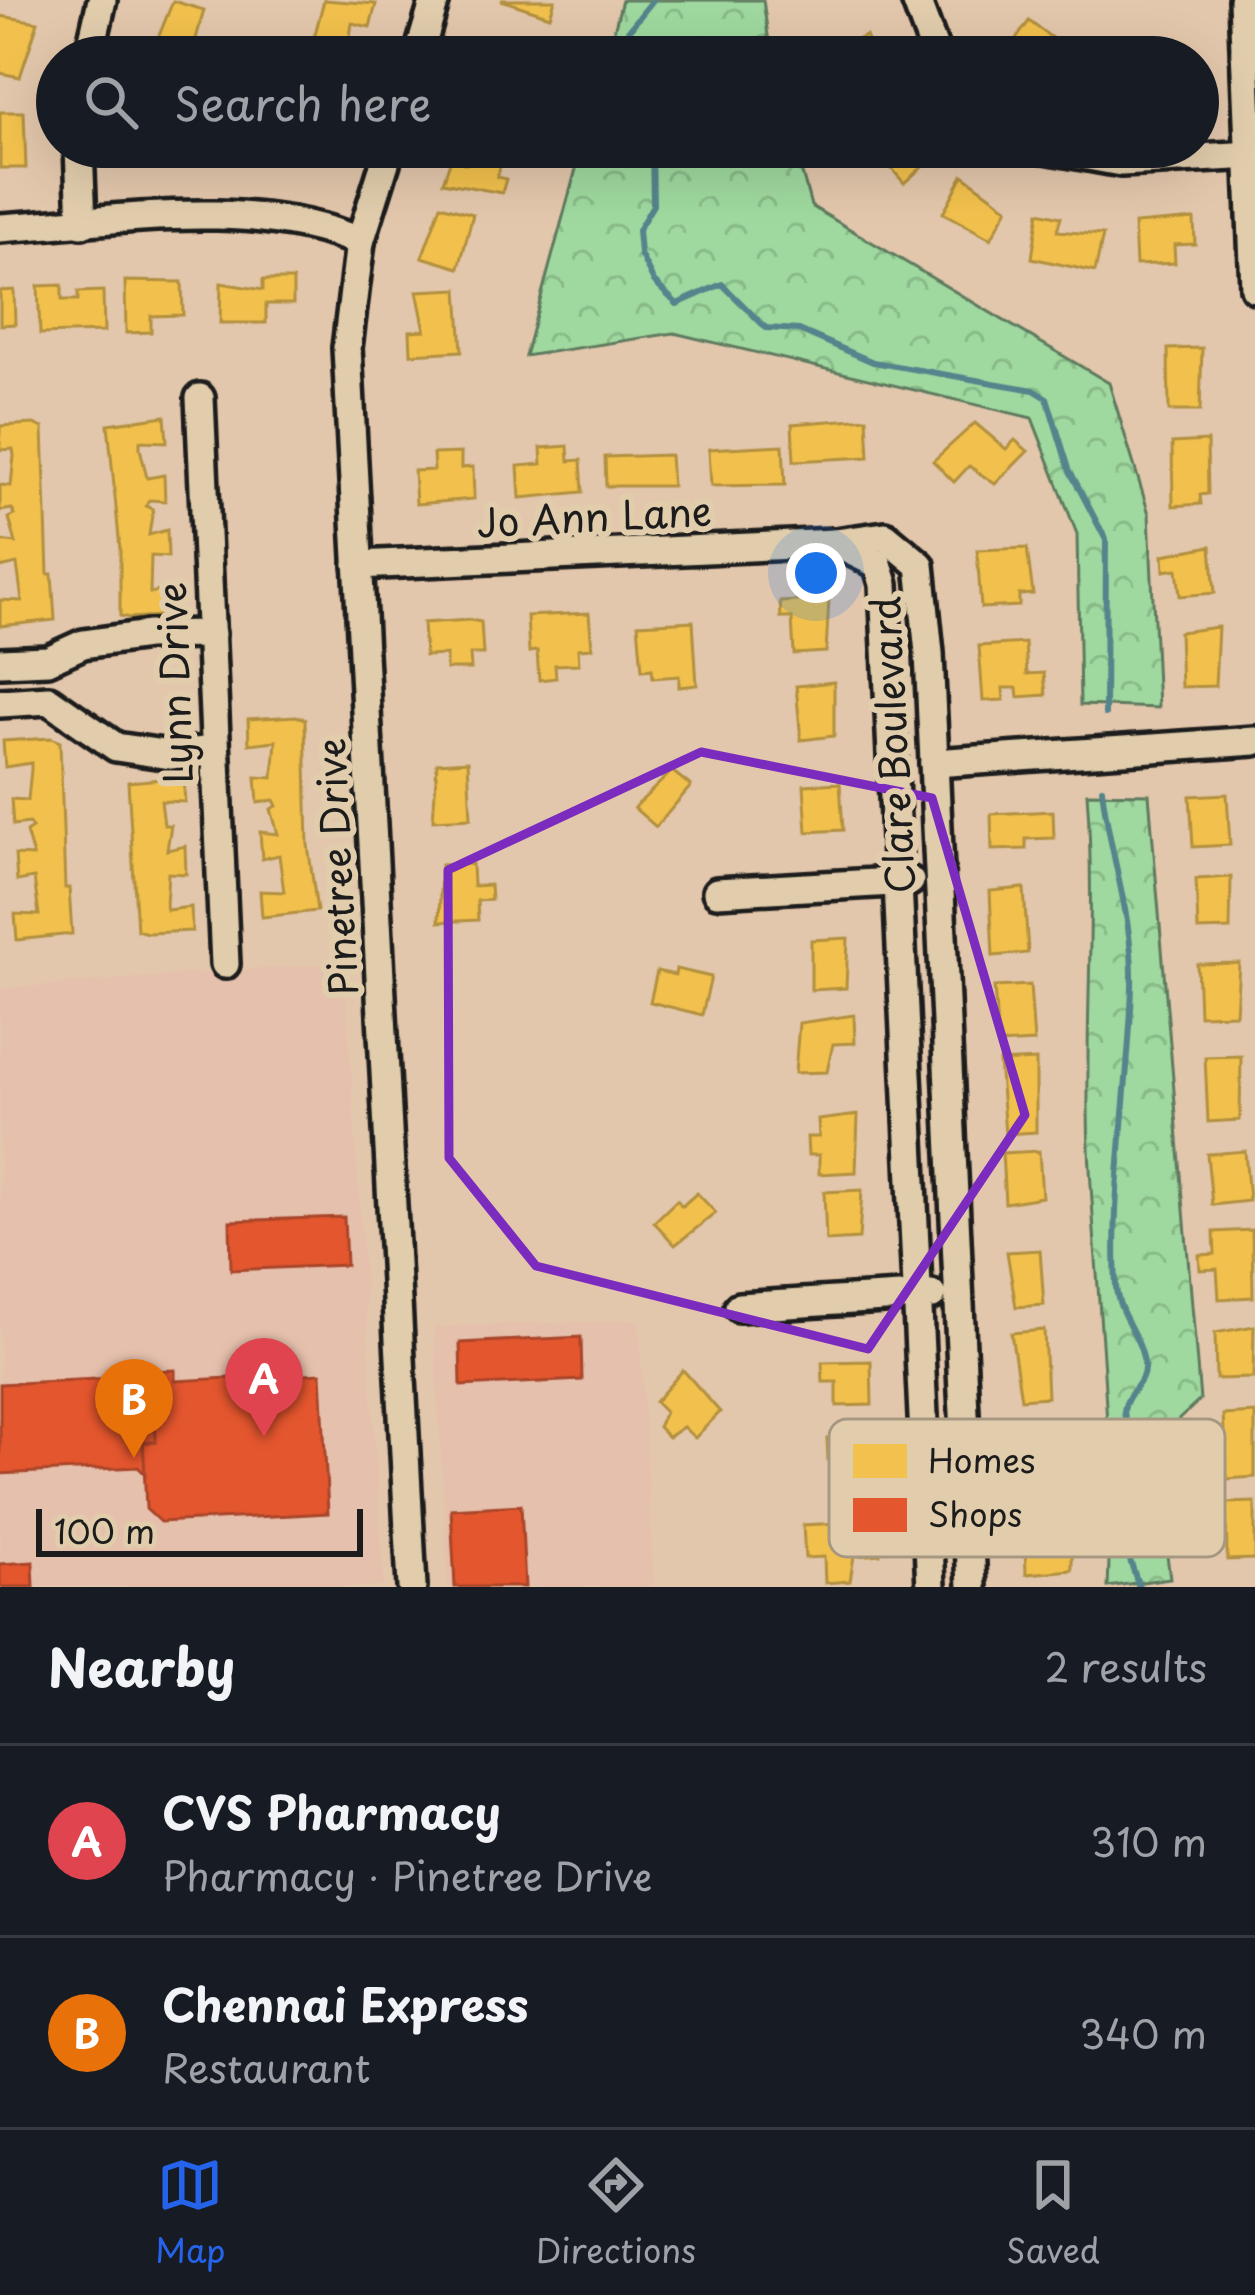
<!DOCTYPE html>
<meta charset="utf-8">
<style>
body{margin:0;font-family:"Playpen Sans",sans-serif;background:#20242c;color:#f1f3f6}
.scale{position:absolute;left:36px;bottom:30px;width:327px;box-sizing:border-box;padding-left:12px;border:6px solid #1c1c1c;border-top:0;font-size:33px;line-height:42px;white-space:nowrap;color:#1c1c1c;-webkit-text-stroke:9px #e1cdac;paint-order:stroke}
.you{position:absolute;left:816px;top:573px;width:42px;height:42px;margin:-30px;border:9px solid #fff;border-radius:50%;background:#1a73e8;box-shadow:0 0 0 18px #1a73e833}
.badge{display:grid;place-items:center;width:78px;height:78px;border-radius:50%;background:#2563eb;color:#fff;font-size:39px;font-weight:700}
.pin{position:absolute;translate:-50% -99px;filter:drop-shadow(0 3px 6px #0008)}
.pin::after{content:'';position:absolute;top:63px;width:42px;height:36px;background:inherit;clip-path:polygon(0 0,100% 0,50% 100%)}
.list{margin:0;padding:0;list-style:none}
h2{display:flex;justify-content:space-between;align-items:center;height:156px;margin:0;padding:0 48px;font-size:51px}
h2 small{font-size:39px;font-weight:400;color:#9ea1a6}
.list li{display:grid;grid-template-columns:78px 1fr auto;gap:36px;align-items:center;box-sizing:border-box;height:192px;padding:0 48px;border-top:3px solid #363941}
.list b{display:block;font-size:45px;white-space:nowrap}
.list p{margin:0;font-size:39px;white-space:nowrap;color:#9ea1a6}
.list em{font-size:39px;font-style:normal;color:#9ea1a6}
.icon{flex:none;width:66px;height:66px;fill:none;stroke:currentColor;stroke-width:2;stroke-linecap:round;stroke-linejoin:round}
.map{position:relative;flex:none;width:1255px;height:1587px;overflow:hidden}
.search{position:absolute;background:#171b24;box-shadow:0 12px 48px #0002;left:36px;right:36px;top:36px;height:132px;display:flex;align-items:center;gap:30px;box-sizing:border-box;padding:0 42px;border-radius:66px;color:#9ea1a6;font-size:45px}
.sheet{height:540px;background:#171b24}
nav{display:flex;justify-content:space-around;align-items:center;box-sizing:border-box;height:168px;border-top:3px solid #363941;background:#171b24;font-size:33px;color:#9ea1a6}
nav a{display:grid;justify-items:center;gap:6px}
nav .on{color:#2563eb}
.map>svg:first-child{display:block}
.built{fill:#e5c0ac}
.forest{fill:url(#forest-crowns);stroke:#5e7a5e;stroke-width:3}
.homes{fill:#f2c14e;stroke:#b2903f;stroke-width:3}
.shops{fill:#e4572e;stroke:#a84529;stroke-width:3}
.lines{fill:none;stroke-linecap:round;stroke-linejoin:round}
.stream{stroke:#54848c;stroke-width:6}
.minor-casing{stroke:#1c1c1c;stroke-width:36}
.minor{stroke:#e1cdac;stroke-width:27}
.marked{fill:none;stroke:#7b2cbf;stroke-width:9;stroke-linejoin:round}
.labels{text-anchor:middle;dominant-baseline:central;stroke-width:12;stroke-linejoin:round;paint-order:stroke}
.street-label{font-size:39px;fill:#1c1c1c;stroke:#e1cdac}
.key{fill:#e1cdac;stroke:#a69881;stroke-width:3}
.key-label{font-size:33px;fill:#1c1c1c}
</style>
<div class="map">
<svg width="1255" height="1587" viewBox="0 0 1255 1587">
<defs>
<pattern id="forest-crowns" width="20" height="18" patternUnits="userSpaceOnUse" patternTransform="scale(3)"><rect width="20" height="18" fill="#9fd99f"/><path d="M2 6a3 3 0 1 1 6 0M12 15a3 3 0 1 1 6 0" fill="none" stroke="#88ba88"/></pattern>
</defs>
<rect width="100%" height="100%" fill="#e3c7ac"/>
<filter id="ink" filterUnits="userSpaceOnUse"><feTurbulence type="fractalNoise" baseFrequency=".00833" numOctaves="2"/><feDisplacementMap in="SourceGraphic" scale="24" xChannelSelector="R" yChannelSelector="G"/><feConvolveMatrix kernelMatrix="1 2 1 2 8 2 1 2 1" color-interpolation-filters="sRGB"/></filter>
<g filter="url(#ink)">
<!-- built -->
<g class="built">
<polygon points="344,962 384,1587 0,1587 0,989"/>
<polygon points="639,1320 654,1587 448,1587 434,1327"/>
</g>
<!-- forest -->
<g class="forest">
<polygon points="622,0 763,0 771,57 607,57"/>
<polygon points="582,147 795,147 811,206 1109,383 1149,514 1158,708 1080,705 1077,534 1032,418 674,333 525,356"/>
<path d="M 1087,793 L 1149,794 L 1200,1400 L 1152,1444 L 1170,1578 L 1108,1587 C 1115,1441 1096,1295 1089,1149 C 1084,1030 1096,912 1087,793 Z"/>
</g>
<!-- homes -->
<g class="homes">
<polygon points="324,0 376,4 370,27 352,23 347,57 310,53"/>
<polygon points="501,0 555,0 550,16"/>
<polygon points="173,1 204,10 191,57 152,53"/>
<polygon points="0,16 38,22 20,77 0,73"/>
<polygon points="1029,21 1072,53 1069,57 1018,57 1008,50"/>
<polygon points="866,36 874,57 826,57 824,52"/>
<polygon points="1186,43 1187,57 1142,57 1142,45"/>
<polygon points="0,112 24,112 26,168 0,168"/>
<polygon points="141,147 183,147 183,156 141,158"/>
<polygon points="473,147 506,147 497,177 506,179 502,193 443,182 451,159 467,164"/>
<polygon points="873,147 924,147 933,158 904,183"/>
<polygon points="963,175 1008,208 991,239 943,213"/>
<polygon points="441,205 473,214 459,268 422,257"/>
<polygon points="1039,212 1061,217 1057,231 1103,235 1095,272 1032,258"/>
<polygon points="1194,219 1195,244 1174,245 1175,263 1136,265 1134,224"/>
<polygon points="263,280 293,280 293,304 266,304 266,323 220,323 221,283 263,290"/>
<polygon points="125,281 182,282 183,315 151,316 151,332 126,333"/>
<polygon points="62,285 62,300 78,300 78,292 103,291 104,332 40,334 38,286"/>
<polygon points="458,289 462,351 411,354 410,331 425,330 417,291"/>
<polygon points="14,290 15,324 0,325 0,291"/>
<polygon points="1202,348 1200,411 1169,411 1168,349"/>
<polygon points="165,416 167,442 140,441 140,448 147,478 164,475 165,501 149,500 146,506 153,509 149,535 167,530 168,557 151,556 150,593 174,589 175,615 130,618 120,616 120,549 108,424"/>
<polygon points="867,418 869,457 794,461 792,424"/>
<polygon points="975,423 1006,449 1015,440 1028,451 995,484 969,466 954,482 933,461"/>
<polygon points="34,424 43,428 48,574 52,574 55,620 0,626 0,600 22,601 17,564 0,568 0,541 16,543 9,518 15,515 12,509 0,511 0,485 11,486 14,456 13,449 0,450 0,426"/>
<polygon points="1207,441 1208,494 1200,495 1201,504 1173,506 1172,443"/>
<polygon points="783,445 785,485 711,486 709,449"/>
<polygon points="568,446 569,461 581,460 583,492 520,498 518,466 542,464 541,448"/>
<polygon points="461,453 461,468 473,467 474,499 416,504 414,471 434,470 433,454"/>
<polygon points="670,455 672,486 606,486 605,457"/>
<polygon points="1211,546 1215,593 1180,596 1177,569 1164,571 1163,555"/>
<polygon points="1027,548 1033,594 1019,595 1019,606 981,608 977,550"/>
<polygon points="829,599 826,652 794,654 792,618 781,618 780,602"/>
<polygon points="589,613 592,648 578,649 579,664 555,665 556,678 539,680 537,651 529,652 527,616"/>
<polygon points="470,620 481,622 483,654 470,654 471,669 446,669 446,655 425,656 423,623"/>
<polygon points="693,621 697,685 679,687 679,676 653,678 652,669 642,670 638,624"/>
<polygon points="1218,627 1215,686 1181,687 1179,632"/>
<polygon points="1025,643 1027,674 1044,673 1046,695 1018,697 1017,688 1003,688 1004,700 983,701 979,646"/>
<polygon points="834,682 834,736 801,740 796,686"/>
<polygon points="296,716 305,719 308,845 317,911 262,917 260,891 284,892 279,855 262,859 260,832 278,834 271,809 277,806 274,800 258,803 256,777 273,778 276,741 249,744 248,719"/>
<polygon points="51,738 60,742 65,888 69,888 72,934 17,940 15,914 39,915 34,878 17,881 15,855 33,856 26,832 32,828 29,823 13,825 11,799 28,800 31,769 31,763 5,767 3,741"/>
<polygon points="468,761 471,818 433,820 437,763"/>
<polygon points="672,771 691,786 656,827 634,808"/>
<polygon points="183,777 185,802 161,801 164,825 171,825 167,850 185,846 186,874 168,873 166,905 167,910 191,907 192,931 147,933 137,930 128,782"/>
<polygon points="840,783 843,830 807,832 804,785"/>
<polygon points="1227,794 1230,845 1193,847 1190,796"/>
<polygon points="1053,811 1054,838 1026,839 1026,849 992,850 991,814"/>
<polygon points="472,864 473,886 490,885 491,900 477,901 478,920 439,922 441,865"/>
<polygon points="1231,877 1230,929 1198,930 1196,879"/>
<polygon points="1024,888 1028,953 993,956 990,891"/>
<polygon points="848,938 846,988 811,990 811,940"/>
<polygon points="1239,963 1236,1014 1199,1015 1197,964"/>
<polygon points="676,969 711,977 702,1015 650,1002 657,971 675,975"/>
<polygon points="1030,985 1034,1042 998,1044 994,987"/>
<polygon points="854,1015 855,1043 833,1044 827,1072 795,1073 799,1023"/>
<polygon points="1241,1056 1240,1120 1208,1122 1205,1057"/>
<polygon points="1036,1060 1036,1132 1005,1134 999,1062"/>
<polygon points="858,1115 856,1172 819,1174 819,1155 808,1155 807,1137 819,1137 818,1120"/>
<polygon points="1039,1151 1042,1197 1005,1203 1002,1153"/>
<polygon points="1245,1151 1249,1201 1212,1205 1207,1154"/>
<polygon points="862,1190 859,1239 826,1241 824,1192"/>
<polygon points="697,1193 716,1213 675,1245 654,1222 677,1200 682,1206"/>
<polygon points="1252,1230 1253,1297 1219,1299 1217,1269 1200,1270 1199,1255 1215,1254 1214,1232"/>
<polygon points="1040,1250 1044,1305 1016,1307 1007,1252"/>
<polygon points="1254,1326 1253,1378 1216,1379 1215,1333"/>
<polygon points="1044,1330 1047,1397 1021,1399 1011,1333"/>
<polygon points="871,1361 872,1405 837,1406 837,1382 823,1382 822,1362"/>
<polygon points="683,1370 720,1412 695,1438 683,1427 668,1437 658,1427 665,1412 655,1402"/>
<polygon points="1255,1413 1255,1477 1227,1479 1223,1415"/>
<polygon points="873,1437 876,1492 845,1494 843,1459 828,1460 827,1439"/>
<polygon points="1255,1502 1255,1559 1227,1560 1226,1503"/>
<polygon points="1071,1508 1072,1531 1089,1530 1090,1548 1072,1548 1072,1570 1026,1574 1025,1545 1041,1545 1040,1538 1028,1538 1028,1509"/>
<polygon points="879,1521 880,1554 854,1556 850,1581 825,1583 824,1557 805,1558 803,1525"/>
</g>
<!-- shops -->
<g class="shops">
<polygon points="344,1217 346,1265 231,1270 230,1221"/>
<polygon points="581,1337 582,1380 461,1386 460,1343"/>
<polygon points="175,1370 175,1381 321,1373 328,1513 160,1522 146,1509 143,1442 156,1442 153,1371"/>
<polygon points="153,1376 156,1442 143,1442 145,1474 138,1467 0,1474 0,1384"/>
<polygon points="521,1505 525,1587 455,1587 451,1509"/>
<polygon points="33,1562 34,1587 0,1587 0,1564"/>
</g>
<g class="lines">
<!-- stream -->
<g class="stream">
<polyline points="619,57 624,36 653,0"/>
<polyline points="652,147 653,205 638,230 640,254 654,282 677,304 722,284 766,328 799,330 873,362 1034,390 1047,398 1069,469 1106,540 1105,714"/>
<path d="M 1102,788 C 1109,854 1134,918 1132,986 C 1129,1086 1111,1187 1116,1287 C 1118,1315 1141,1336 1144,1364 C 1146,1386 1126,1391 1124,1411 L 1135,1486 L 1127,1551 L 1139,1587"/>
</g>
<!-- minor casing -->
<g class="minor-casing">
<g id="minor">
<polyline points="916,0 937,57"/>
<polyline points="1243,0 1255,288"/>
<polyline points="89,57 102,0"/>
<polyline points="418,57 435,0"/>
<polyline points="79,147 82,223"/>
<polyline points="390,147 360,242 347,348 412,1587"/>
<polyline points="1040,147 1121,162 1255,155"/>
<path d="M 0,228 C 112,221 256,196 360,242"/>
<polyline points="200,398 225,964"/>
<polyline points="835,543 878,564 884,584 931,1587"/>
<polyline points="358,565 835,543 885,536 920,565 929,653 972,1587"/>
<polyline points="0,662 48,660 83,644 148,635 211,634"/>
<polyline points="0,703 49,700 116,747 170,755 213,750"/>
<polyline points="934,763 1255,741"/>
<polyline points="717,892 910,881"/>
<polyline points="739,1307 932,1295"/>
</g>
</g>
<!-- minor -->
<use href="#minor" class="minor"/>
</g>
</g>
<!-- marked area -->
<path class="marked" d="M 701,752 L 932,798 L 1025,1115 L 868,1349 L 536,1266 L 449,1158 L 448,870 Z"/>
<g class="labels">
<!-- street labels -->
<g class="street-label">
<text transform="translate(594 515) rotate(-3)">Jo Ann Lane</text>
<text transform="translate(173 683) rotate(-92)">Lynn Drive</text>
<text transform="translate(891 745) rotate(-93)">Clare Boulevard</text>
<text transform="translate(335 867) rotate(-93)">Pinetree Drive</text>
</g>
</g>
<!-- legend -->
<rect x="829" y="1419" width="396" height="138" rx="18" class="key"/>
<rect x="853" y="1444" width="54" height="34" fill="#f2c14e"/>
<rect x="853" y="1498" width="54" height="34" fill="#e4572e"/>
<g class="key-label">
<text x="928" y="1473">Homes</text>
<text x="928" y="1527">Shops</text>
</g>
</svg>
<div class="scale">100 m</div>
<div class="you"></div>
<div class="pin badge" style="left:264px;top:1437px;background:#e0444e">A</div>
<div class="pin badge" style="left:134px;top:1458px;background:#e8710a">B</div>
<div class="search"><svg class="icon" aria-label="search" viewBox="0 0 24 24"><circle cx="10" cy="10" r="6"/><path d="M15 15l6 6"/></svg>Search here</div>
</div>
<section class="sheet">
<h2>Nearby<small>2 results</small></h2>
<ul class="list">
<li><span class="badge" style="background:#e0444e">A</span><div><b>CVS Pharmacy</b><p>Pharmacy · Pinetree Drive</p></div><em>310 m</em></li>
<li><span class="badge" style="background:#e8710a">B</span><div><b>Chennai Express</b><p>Restaurant</p></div><em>340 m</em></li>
</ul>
</section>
<nav>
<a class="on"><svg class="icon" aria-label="map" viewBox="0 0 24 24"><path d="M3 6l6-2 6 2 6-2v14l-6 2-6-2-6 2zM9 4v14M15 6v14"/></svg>Map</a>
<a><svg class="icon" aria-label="directions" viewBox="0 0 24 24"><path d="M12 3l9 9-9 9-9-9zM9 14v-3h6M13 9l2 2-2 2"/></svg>Directions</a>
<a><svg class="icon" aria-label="saved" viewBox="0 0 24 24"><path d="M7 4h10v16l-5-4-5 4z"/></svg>Saved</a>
</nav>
